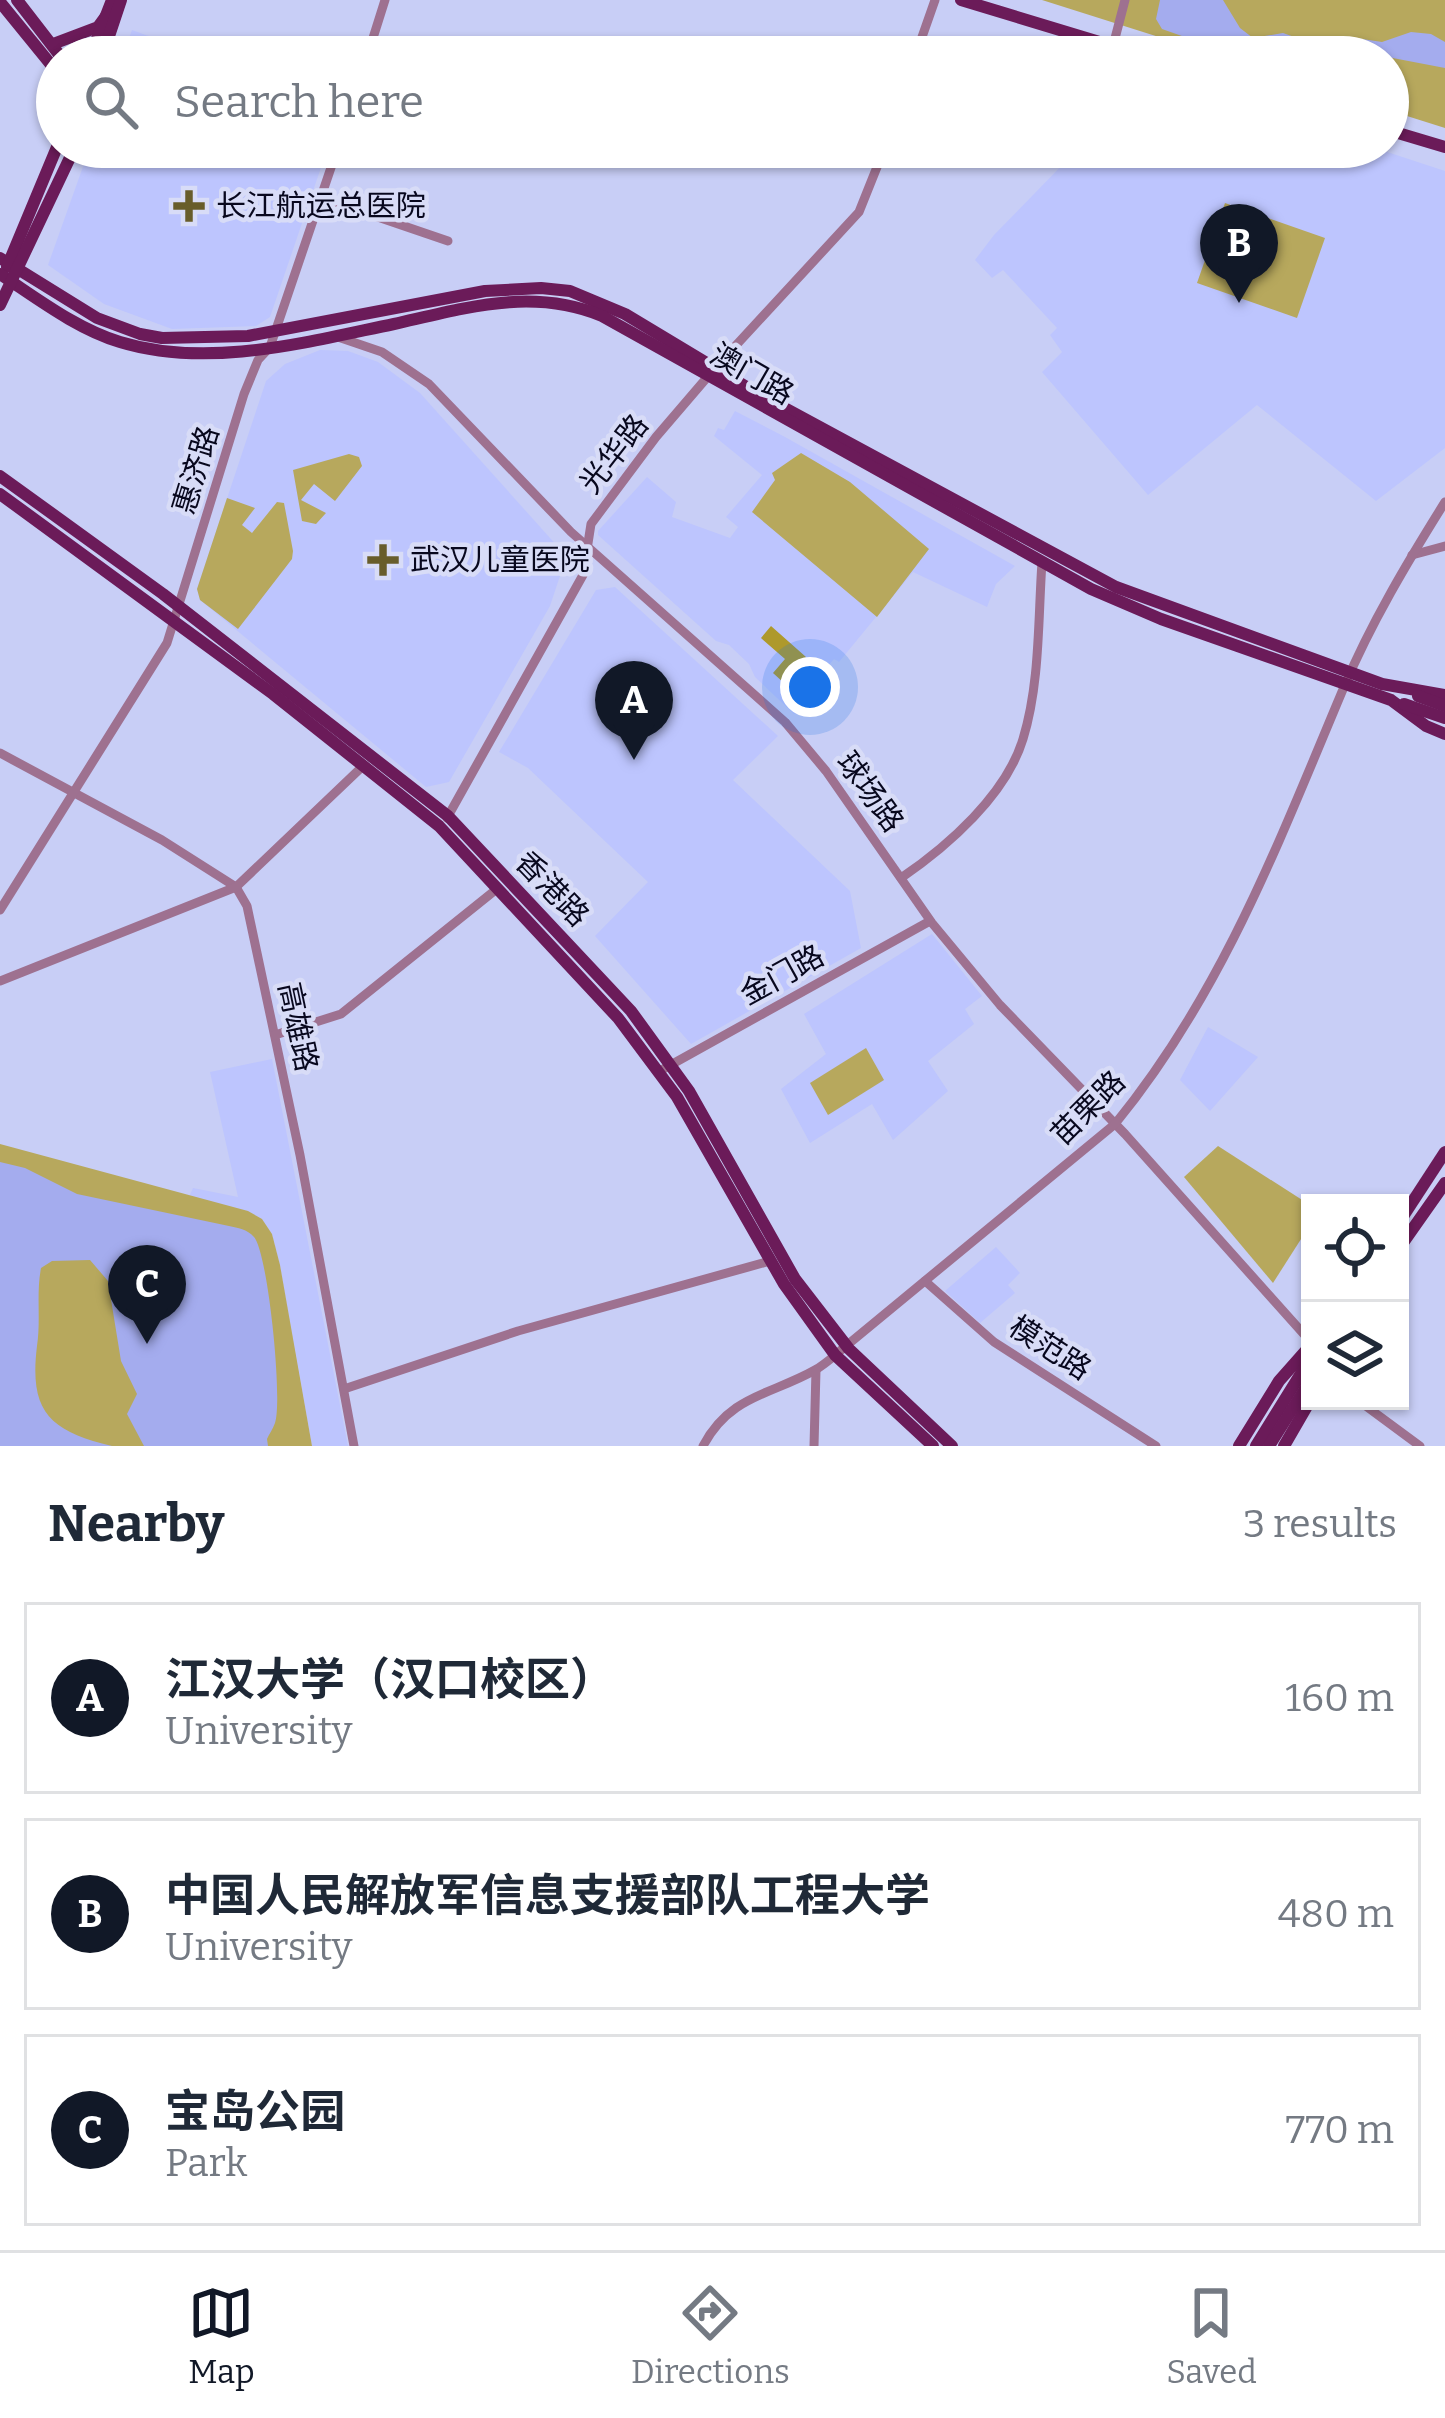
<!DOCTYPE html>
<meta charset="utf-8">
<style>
body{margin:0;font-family:Bitter,"Noto Sans SC",serif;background:#f6f6f7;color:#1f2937}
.controls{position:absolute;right:36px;bottom:36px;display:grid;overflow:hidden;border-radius:0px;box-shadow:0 3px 9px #0004}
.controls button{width:108px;height:108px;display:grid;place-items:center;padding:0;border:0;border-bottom:3px solid #e0e1e3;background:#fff;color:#1f2937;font:60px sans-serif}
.you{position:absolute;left:810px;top:687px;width:42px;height:42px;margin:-30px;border:9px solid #fff;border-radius:50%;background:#1a73e8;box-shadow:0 0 0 18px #1a73e833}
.badge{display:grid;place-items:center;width:78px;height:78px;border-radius:50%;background:#111827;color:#fff;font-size:39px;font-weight:700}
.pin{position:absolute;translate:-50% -99px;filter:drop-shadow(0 3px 6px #0008)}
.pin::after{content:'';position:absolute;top:63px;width:42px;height:36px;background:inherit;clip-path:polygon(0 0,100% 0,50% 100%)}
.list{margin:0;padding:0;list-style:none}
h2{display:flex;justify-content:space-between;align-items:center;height:156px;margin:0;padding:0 48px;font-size:51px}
h2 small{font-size:39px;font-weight:400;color:#747a83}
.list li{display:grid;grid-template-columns:78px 1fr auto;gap:36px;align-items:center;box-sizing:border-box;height:192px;margin:0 24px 24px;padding:0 24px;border:3px solid #e0e1e3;border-radius:0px}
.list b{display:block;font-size:45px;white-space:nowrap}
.list p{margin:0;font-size:39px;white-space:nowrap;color:#747a83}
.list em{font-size:39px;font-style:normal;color:#747a83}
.icon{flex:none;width:66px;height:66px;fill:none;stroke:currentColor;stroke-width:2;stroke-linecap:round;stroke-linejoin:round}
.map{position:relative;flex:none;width:1445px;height:1446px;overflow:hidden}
.search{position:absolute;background:#fff;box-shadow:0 3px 9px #0004;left:36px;right:36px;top:36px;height:132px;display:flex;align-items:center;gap:30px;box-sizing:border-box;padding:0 42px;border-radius:66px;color:#747a83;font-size:45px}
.sheet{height:804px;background:#fff}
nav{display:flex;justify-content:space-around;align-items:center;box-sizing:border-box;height:168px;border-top:3px solid #e0e1e3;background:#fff;font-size:33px;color:#747a83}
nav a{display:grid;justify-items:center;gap:6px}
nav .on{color:#111827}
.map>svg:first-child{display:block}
.built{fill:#bdc5fe}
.green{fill:#b7a85d}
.forest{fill:#ae992c}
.water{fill:#a4acee}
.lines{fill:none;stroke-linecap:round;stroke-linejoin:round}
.minor{stroke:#9e7190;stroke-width:9}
.major{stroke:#6b1b59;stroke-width:12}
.poi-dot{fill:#685d2a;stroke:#d8dcf7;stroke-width:4.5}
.labels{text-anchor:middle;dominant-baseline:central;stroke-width:9;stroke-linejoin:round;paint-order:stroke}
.poi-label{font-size:30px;fill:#08081e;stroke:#d8dcf7;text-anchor:start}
.street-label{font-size:30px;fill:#08081e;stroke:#d8dcf7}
</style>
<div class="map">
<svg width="1445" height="1446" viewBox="0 0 1445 1446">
<rect width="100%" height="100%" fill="#c8cef6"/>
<!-- built -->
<g class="built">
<polygon points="132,30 206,57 122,57"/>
<polygon points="90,147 328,147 270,317 256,326 172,329 104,304 48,265"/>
<polygon points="1099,147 1372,147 1445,171 1445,448 1376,501 1257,405 1148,495 1042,372 1062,352 1050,335 1057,328 1003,270 992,278 975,260 994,235 1071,156"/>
<polygon points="320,350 348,351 378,362 420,393 559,548 561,573 550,606 449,782 426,787 200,600 197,589 266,381 285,364"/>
<polygon points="735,411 785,437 1015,566 996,584 987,607 913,572 839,662 834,659 801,698 804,705 794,714 755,677 749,664 729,645 716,641 598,535 598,531 647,477 676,502 672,517 730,538 738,527 726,517 762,475 714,436 718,428 724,430"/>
<polygon points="615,587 778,736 733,780 850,891 861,948 691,1044 595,936 648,882 528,768 499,752 596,590"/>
<polygon points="932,934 982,996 965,1009 974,1024 928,1061 948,1091 893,1140 872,1104 810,1143 781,1089 826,1054 804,1014"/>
<polygon points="1208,1027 1258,1057 1210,1111 1180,1080"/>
<polygon points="272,1059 348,1446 312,1446 280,1265 272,1234 262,1219 247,1211 189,1197 193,1188 238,1197 210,1072"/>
<polygon points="996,1247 1020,1273 1008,1285 1015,1293 980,1323 945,1291"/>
</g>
<!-- green -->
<g class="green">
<polygon points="1042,0 1445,0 1445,128 1388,110 1388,57 1222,57"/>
<polygon points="1225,203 1325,238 1297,318 1197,283"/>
<polygon points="801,453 850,482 929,549 877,617 752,512 775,480 772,473"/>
<polygon points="349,454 359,457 362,466 335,501 314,484 301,500 326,513 316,524 302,521 293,470"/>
<polygon points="227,498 255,508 242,525 252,533 277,502 284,503 293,551 292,559 238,629 200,600 197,589"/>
<polygon points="866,1048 884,1080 828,1115 810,1083"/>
<polygon points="0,1144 248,1211 262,1219 272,1234 280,1265 312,1446 0,1446"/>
<polygon points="1218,1146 1310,1205 1310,1225 1273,1283 1184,1177"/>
</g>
<!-- forest -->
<polygon class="forest" points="771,626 806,657 784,683 773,673 785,659 761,638"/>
<!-- water -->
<g class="water">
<polygon points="1160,0 1223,0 1240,28 1253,38 1283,33 1300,39 1349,37 1382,42 1411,32 1431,34 1445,42 1445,68 1377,55 1312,55 1290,50 1230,53 1162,29 1156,19"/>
<path d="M 0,1162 L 25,1168 L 77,1194 L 229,1226 C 238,1228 247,1229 254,1237 C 268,1253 283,1400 275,1423 C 273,1429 269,1434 267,1439 L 268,1446 L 144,1446 L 127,1414 L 137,1394 L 121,1361 L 108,1281 L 90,1260 L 52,1261 L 41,1268 C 36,1294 41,1320 37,1346 C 29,1411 49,1431 112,1446 L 0,1446 Z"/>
</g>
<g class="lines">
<!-- minor -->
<g class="minor">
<polyline points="1113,46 1125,0"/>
<polyline points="367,57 385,0"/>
<polyline points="915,57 935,0"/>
<polyline points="322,198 448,241"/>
<polyline points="338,337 382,352 429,384 571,532 785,722 826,771 932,923 1000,1005 1125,1134 1310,1341"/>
<polyline points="1412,555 1445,546"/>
<polyline points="0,753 162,840 236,887 247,906 300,1155 354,1446"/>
<polyline points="447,818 583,575 591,524 656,437 716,367 859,212 885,147"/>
<path d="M 901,878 C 948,846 1006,795 1023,739 C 1040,684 1038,620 1042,562"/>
<polyline points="0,910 167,643 244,394 258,360 270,347 338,147"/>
<polyline points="0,981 236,887 364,765"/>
<polyline points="275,1035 341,1014 498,888"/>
<polyline points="658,1072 930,921"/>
<polyline points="925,1281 994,1342 1156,1446"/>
<polyline points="344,1389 518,1331 770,1261"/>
<polyline points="1359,1401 1420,1446"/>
<path d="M 703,1446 C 730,1395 771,1395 815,1370 C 826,1364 836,1354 846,1346 L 1115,1124 C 1223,992 1279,841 1344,687 C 1371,623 1408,561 1445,502"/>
<polyline points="814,1446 816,1370"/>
</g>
<!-- major -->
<g class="major">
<polyline points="17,0 61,57"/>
<polyline points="961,0 1149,57"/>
<polyline points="0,2 57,72"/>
<polyline points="53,44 98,27 106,16"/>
<polyline points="90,57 112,0"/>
<polyline points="102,57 121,0"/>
<polyline points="1388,130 1445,147"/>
<polyline points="0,258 97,318 140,334 162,338 248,336 485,291 541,288 570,291 625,314 753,391 1116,587 1382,684 1445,695"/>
<polyline points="7,267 57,147"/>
<path d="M 0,274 C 38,299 77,329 120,342 C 208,369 307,342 394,324 C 465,308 532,287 602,316 L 1091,589 L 1161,619 L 1391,700 L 1426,726 L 1445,734"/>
<polyline points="0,305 75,147"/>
<polyline points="0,476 163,594 448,816 631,1011 689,1091 795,1279 849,1349 952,1446"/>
<polyline points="0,494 273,694 439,826 618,1018 677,1097 784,1284 835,1355 933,1446"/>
<polyline points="1418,696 1445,706"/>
<polyline points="1404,704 1445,718"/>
<polyline points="1400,1221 1445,1152"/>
<polyline points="1400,1247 1445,1183"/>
<polyline points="1239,1446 1279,1381 1310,1346"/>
<polyline points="1256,1446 1310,1359"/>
<polyline points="1269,1446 1310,1381"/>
<polyline points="1284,1446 1310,1401"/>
</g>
</g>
<!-- markers -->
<g class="poi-dot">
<path d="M183 188h12v12h12v12h-12v12h-12v-12h-12v-12h12z"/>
<path d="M377 542h12v12h12v12h-12v12h-12v-12h-12v-12h12z"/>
</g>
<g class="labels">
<!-- poi labels -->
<g class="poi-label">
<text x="216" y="206">长江航运总医院</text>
<text x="410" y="560">武汉儿童医院</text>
</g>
<!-- street labels -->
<g class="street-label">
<text transform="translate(752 374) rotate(30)">澳门路</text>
<text transform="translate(614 454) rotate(-52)">光华路</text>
<text transform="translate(196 470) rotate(-73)">惠济路</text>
<text transform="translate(870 792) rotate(54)">球场路</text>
<text transform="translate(552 889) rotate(46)">香港路</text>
<text transform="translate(782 975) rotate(-29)">金门路</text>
<text transform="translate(298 1027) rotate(78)">高雄路</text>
<text transform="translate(1088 1108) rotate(-45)">苗栗路</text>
<text transform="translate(1050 1348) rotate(33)">模范路</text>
</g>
</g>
</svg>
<div class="controls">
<button><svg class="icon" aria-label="locate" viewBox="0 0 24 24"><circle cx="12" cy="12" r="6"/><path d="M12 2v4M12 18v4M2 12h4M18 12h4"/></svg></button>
<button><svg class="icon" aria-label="layers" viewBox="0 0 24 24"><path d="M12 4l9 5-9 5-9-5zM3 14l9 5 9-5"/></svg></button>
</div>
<div class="you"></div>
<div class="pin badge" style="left:634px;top:760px">A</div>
<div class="pin badge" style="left:1239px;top:303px">B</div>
<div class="pin badge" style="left:147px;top:1344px">C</div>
<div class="search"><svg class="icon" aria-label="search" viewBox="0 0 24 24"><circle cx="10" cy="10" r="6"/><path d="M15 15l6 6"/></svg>Search here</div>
</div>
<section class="sheet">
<h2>Nearby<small>3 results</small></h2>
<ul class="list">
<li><span class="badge">A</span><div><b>江汉大学（汉口校区）</b><p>University</p></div><em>160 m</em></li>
<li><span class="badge">B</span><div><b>中国人民解放军信息支援部队工程大学</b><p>University</p></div><em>480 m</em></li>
<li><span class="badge">C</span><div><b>宝岛公园</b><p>Park</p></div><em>770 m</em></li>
</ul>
</section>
<nav>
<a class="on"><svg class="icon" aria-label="map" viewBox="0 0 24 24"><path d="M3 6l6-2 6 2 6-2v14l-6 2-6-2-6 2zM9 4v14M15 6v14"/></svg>Map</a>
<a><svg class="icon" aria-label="directions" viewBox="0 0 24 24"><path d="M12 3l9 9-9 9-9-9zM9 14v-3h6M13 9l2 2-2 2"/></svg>Directions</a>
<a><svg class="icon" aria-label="saved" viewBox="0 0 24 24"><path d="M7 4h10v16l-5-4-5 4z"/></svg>Saved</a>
</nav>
